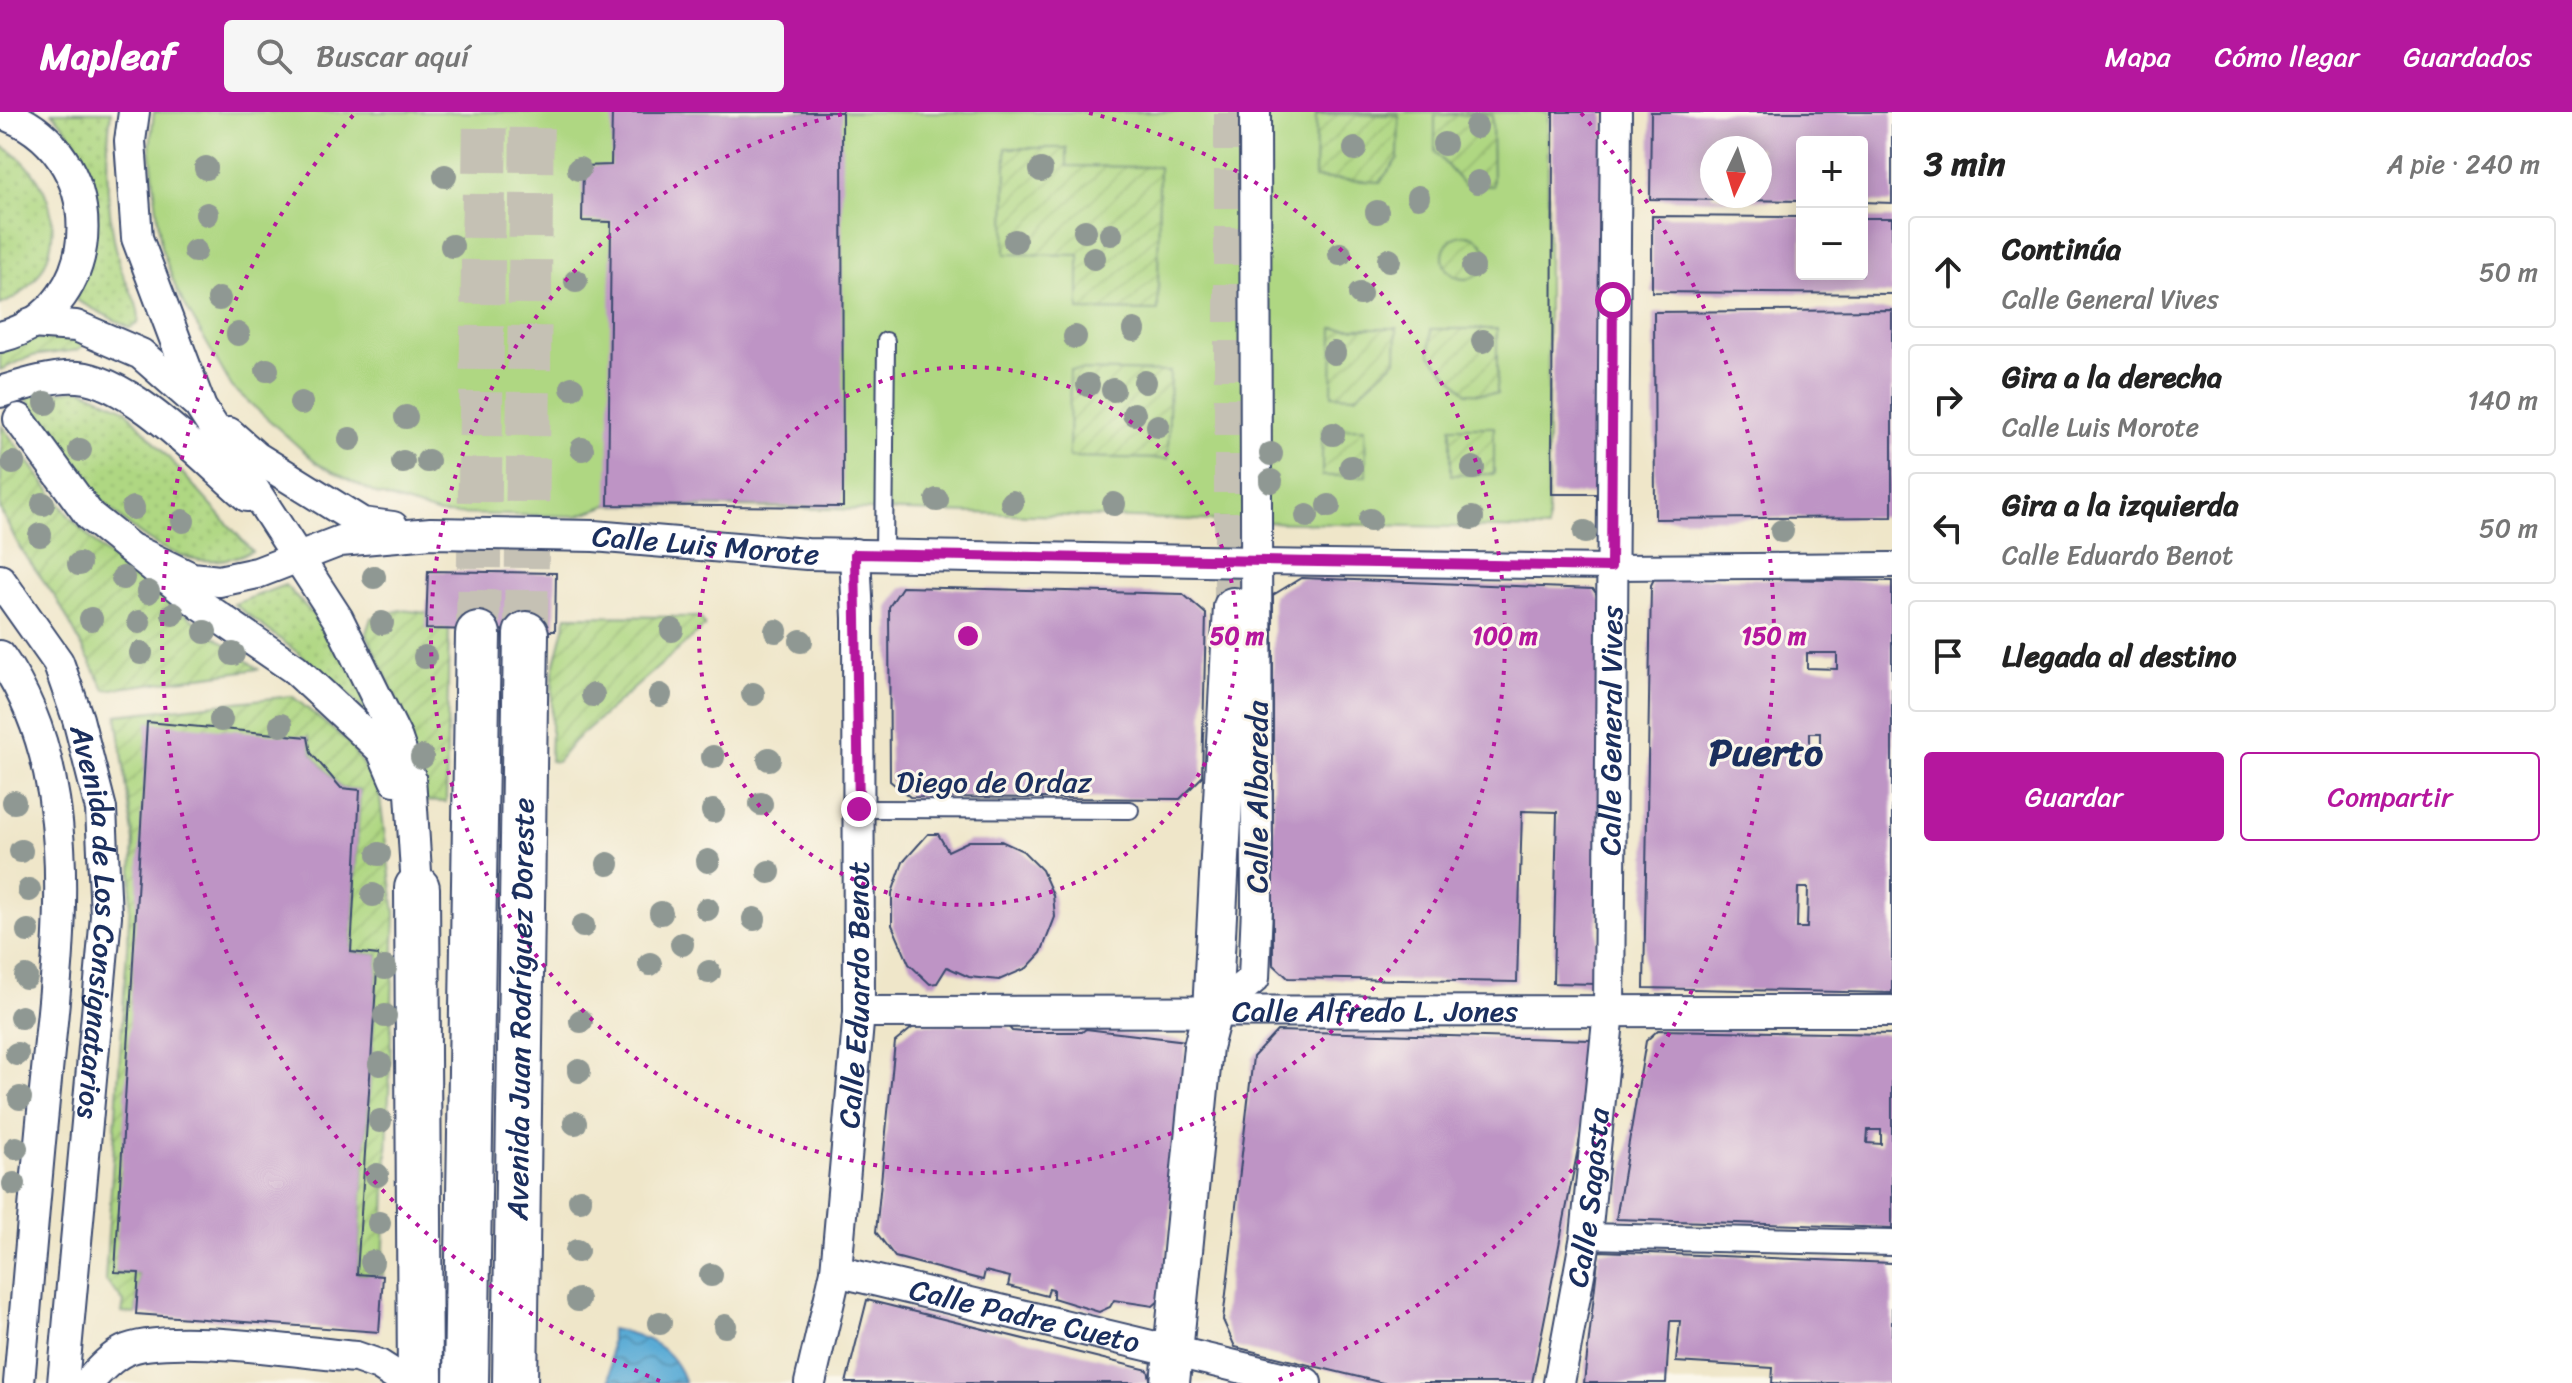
<!DOCTYPE html>
<html lang="es">
<meta charset="utf-8">
<style>
body{margin:0;font-family:Sriracha,sans-serif;background:#f6f6f6;color:#222}
.controls{position:absolute;right:24px;top:24px;display:grid;overflow:hidden;border-radius:8px;box-shadow:0 4px 20px #0003}
.controls button{width:72px;height:72px;display:grid;place-items:center;padding:0;border:0;border-bottom:2px solid #e0e0e0;background:#fff;color:#222;font:40px sans-serif}
.compass{position:absolute;left:1700px;top:24px;width:72px;height:72px;border-radius:50%;background:#fff;box-shadow:0 4px 20px #0003;rotate:184deg}
.stop{position:absolute;width:24px;height:24px;margin:-18px;border:6px solid #b5179e;border-radius:50%;background:#fff}
.stop.end{background:#b5179e;border-color:#fff;box-shadow:0 2px 8px #0008}
.list{margin:0;padding:0;list-style:none}
h2{display:flex;justify-content:space-between;align-items:center;height:104px;margin:0;padding:0 32px;font-size:34px}
h2 small{font-size:26px;font-weight:400;color:#767676}
.list li{display:grid;grid-template-columns:52px 1fr auto;gap:24px;align-items:center;box-sizing:border-box;height:112px;margin:0 16px 16px;padding:0 16px;border:2px solid #e0e0e0;border-radius:8px}
.list b{display:block;font-size:30px;white-space:nowrap}
.list p{margin:0;font-size:26px;white-space:nowrap;color:#767676}
.list em{font-size:26px;font-style:normal;color:#767676}
.actions{display:flex;gap:16px;padding:24px 32px}
.actions a{flex:1;padding:18px 0;border:2px solid #b5179e;border-radius:8px;text-align:center;font-size:28px;color:#b5179e}
.actions .main{background:#b5179e;color:#fff}
.icon{flex:none;width:44px;height:44px;fill:none;stroke:currentColor;stroke-width:2;stroke-linecap:round;stroke-linejoin:round}
.map{position:relative;flex:none;width:1892px;height:1271px;overflow:hidden}
header{display:flex;align-items:center;gap:48px;box-sizing:border-box;height:112px;padding:0 40px;background:#b5179e;color:#fff}
header strong{font-size:38px}
nav{display:flex;gap:44px;margin-inline-start:auto;font-size:28px}
.search{width:560px;height:72px;background:#f6f6f6;display:flex;align-items:center;gap:20px;box-sizing:border-box;padding:0 28px;border-radius:8px;color:#767676;font-size:30px}
main{display:flex}
aside{flex:1;background:#fff}
.map>svg:first-child{display:block}
.grass{fill:url(#grass-dots);stroke:#658370;stroke-width:2}
.park{fill:#afd782;stroke:#658370;stroke-width:2}
.garden{fill:url(#garden-furrows);stroke:#658370;stroke-width:2}
.water{fill:url(#water-waves);stroke:#3a6d9a;stroke-width:2}
.building{fill:#be94c5;fill-rule:evenodd}
.lines{fill:none;stroke-linecap:round;stroke-linejoin:round}
.tertiary-tunnel{stroke:#c5c1b4;stroke-width:38;stroke-dasharray:38 19;stroke-linecap:butt}
.trunk-tunnel{stroke:#c5c1b4;stroke-width:44;stroke-dasharray:44 22;stroke-linecap:butt}
.service-casing{stroke:#3b4a6e;stroke-width:20}
.pedestrian-casing{stroke:#3b4a6e;stroke-width:28}
.minor-casing{stroke:#3b4a6e;stroke-width:34}
.tertiary-casing{stroke:#3b4a6e;stroke-width:42}
.trunk-casing{stroke:#3b4a6e;stroke-width:48}
.service{stroke:#fff;stroke-width:16}
.pedestrian{stroke:#fff;stroke-width:24}
.minor{stroke:#fff;stroke-width:30}
.tertiary{stroke:#fff;stroke-width:38}
.trunk{stroke:#fff;stroke-width:44}
.tree{fill:#8f9893}
.route{stroke:#b5179e;stroke-width:10}
.ring{fill:none;stroke:#b5179e;stroke-width:4;stroke-dasharray:4 8}
.labels{text-anchor:middle;dominant-baseline:central;stroke-width:6;stroke-linejoin:round;paint-order:stroke}
.street-label{font-size:30px;fill:#1b2f5e;stroke:#fbf7ec}
.district-label{font-size:38px;font-weight:bold;fill:#1b2f5e;stroke:#fbf7ec}
.centre{fill:#b5179e;stroke:#fbf7ec;stroke-width:4}
.ring-label{font-size:24px;text-anchor:middle;font-weight:bold;fill:#b5179e;stroke:#fbf7ec;stroke-width:6;stroke-linejoin:round;paint-order:stroke}
</style>
<header>
<strong>Mapleaf</strong>
<div class="search"><svg class="icon" aria-label="search" viewBox="0 0 24 24"><circle cx="10" cy="10" r="6"/><path d="M15 15l6 6"/></svg>Buscar aquí</div>
<nav><a>Mapa</a><a>Cómo llegar</a><a>Guardados</a></nav>
</header>
<main>
<div class="map">
<svg width="1892" height="1271" viewBox="0 0 1892 1271">
<defs>
<pattern id="grass-dots" width="8" height="8" patternUnits="userSpaceOnUse" patternTransform="scale(2)"><rect width="8" height="8" fill="#afd782"/><path d="M2 2h.1M6 6h.1" fill="none" stroke="#96b973" stroke-width="1.8" stroke-linecap="round"/></pattern>
<pattern id="garden-furrows" width="10" height="10" patternUnits="userSpaceOnUse" patternTransform="scale(2)"><rect width="10" height="10" fill="#afd782"/><path d="M-1 1l2-2M0 10L10 0M9 11l2-2" fill="none" stroke="#96b973"/></pattern>
<pattern id="water-waves" width="16" height="10" patternUnits="userSpaceOnUse" patternTransform="scale(2)"><rect width="16" height="10" fill="#5aabd5"/><path d="M0 5q4-4 8 0t8 0" fill="none" stroke="#4a8cb0"/></pattern>
</defs>
<rect width="100%" height="100%" fill="#fbf7ec"/>
<filter id="ink" filterUnits="userSpaceOnUse"><feTurbulence type="fractalNoise" baseFrequency=".0125" numOctaves="2"/><feDisplacementMap in="SourceGraphic" scale="16" xChannelSelector="R" yChannelSelector="G"/><feConvolveMatrix kernelMatrix="1 2 1 2 8 2 1 2 1" color-interpolation-filters="sRGB"/></filter>
<filter id="wash" filterUnits="userSpaceOnUse"><feTurbulence type="fractalNoise" baseFrequency=".006" numOctaves="4" result="noise"/><feDisplacementMap in="SourceGraphic" scale="32" xChannelSelector="R" yChannelSelector="G"/><feGaussianBlur stdDeviation="1.8" result="paint"/><feColorMatrix in="noise" values="0 0 0 0 0 0 0 0 0 0 0 0 0 0 0 0 0 1.4 0 .05"/><feComposite in="paint" operator="in"/></filter>
<g filter="url(#wash)">
<rect width="100%" height="100%" fill="#efe6c9"/>
<!-- grass -->
<g class="grass">
<path d="M 52,0 L 111,0 C 104,51 107,104 120,154 C 124,170 143,196 138,211 L 130,216 L 76,188 C 80,165 90,144 95,121 C 105,77 81,32 52,0 Z"/>
<path d="M 0,33 C 66,67 74,162 0,193 Z"/>
<path d="M 82,277 L 125,297 L 252,439 C 152,486 70,349 24,284 Z"/>
<polygon points="285,473 334,524 381,618 340,573 234,492"/>
</g>
<!-- park -->
<path class="park" d="M 154,0 L 1548,0 L 1548,417 C 1234,412 921,396 608,393 L 577,404 L 440,402 L 376,382 L 318,352 L 232,275 L 177,179 L 161,135 L 150,34 Z"/>
<!-- garden -->
<g class="garden">
<polygon points="1316,2 1399,3 1398,46 1380,70 1315,66"/>
<polygon points="1435,3 1492,3 1493,74 1464,73 1435,40"/>
<polygon points="1006,36 1067,36 1067,54 1159,55 1158,199 1079,198 1079,143 1005,142"/>
<circle cx="1465" cy="145" r="22"/>
<polygon points="1333,216 1397,216 1396,248 1356,284 1332,283"/>
<polygon points="1431,217 1497,217 1497,282 1467,281 1430,243"/>
<polygon points="32,226 76,228 83,233 79,238 32,244 0,258 0,238"/>
<polygon points="1070,258 1170,260 1168,347 1069,345"/>
<polygon points="2,314 69,404 104,440 258,557 105,578 58,489 20,436 0,397"/>
<polygon points="1451,315 1494,315 1494,362 1451,363"/>
<polygon points="1365,316 1366,364 1322,364 1322,317"/>
<polygon points="401,498 436,502 449,512 446,690 421,689 396,586 366,521 371,506"/>
<polygon points="567,504 700,505 705,514 574,629 557,650 550,649 553,560"/>
<polygon points="292,584 348,630 379,679 395,801 383,1164 357,1162 378,843 351,840 360,678 341,676 311,641 308,625 116,1160 139,1161 136,1202 122,1201 124,1190 105,1168 134,730 117,603"/>
</g>
<!-- water -->
<path class="water" d="M 611,1217 C 646,1223 673,1235 685,1271 L 610,1271 Z"/>
<g id="blocks">
<!-- building -->
<g class="building">
<polygon points="612,0 842,0 843,395 608,393 611,110 582,109 583,54 611,53"/>
<polygon points="1553,0 1604,0 1603,382 1552,382"/>
<path d="M 1651,0 L 1892,0 L 1892,91 L 1862,90 L 1862,30 L 1802,30 L 1802,89 L 1650,87 ZM 1712,36 L 1760,36 L 1760,84 L 1712,84 Z"/>
<polygon points="1652,104 1802,105 1802,162 1862,162 1862,106 1892,106 1892,182 1652,180"/>
<polygon points="1892,198 1892,405 1655,407 1654,200"/>
<polygon points="428,459 556,461 555,519 426,517"/>
<path d="M 1655,465 L 1892,469 L 1892,881 L 1644,876 L 1651,473 ZM 1807,541 L 1837,541 L 1837,557 L 1807,556 ZM 1810,621 L 1820,621 L 1820,639 L 1810,639 ZM 1798,776 L 1808,776 L 1807,816 L 1797,816 Z"/>
<polygon points="1301,466 1593,477 1604,493 1596,872 1553,871 1557,700 1522,699 1517,870 1288,866 1273,852 1273,483"/>
<polygon points="902,475 1183,482 1206,502 1202,665 1180,687 910,685 890,669 889,495"/>
<polygon points="147,610 308,625 311,641 341,676 360,678 351,840 378,843 357,1162 383,1164 379,1220 136,1202 139,1161 115,1160"/>
<polygon points="928,722 938,722 948,739 969,729 1001,729 1023,739 1042,758 1053,783 1055,805 1041,841 1027,856 999,868 969,865 947,855 937,871 930,872 909,852 892,813 892,781 903,750"/>
<polygon points="917,912 1007,913 1012,919 1024,920 1082,920 1086,917 1186,929 1162,1186 1153,1194 1114,1188 1110,1195 1099,1200 1053,1186 1053,1177 1049,1176 1047,1184 1008,1174 1010,1165 985,1159 983,1168 895,1145 876,1120 895,930"/>
<path d="M 1658,918 L 1892,922 L 1892,1116 L 1616,1107 L 1646,929 ZM 1868,1018 L 1881,1018 L 1881,1032 L 1867,1031 Z"/>
<polygon points="1277,919 1590,928 1597,940 1532,1271 1383,1271 1235,1235 1223,1208 1253,945"/>
<polygon points="1599,1139 1892,1151 1892,1271 1772,1271 1773,1256 1676,1250 1680,1209 1670,1209 1666,1271 1584,1271"/>
<polygon points="867,1188 1148,1258 1151,1271 846,1271"/>
</g>
</g>
</g>
<g filter="url(#ink)">
<use href="#blocks" fill-opacity="0" stroke="#3b4a6e" stroke-width="2"/>
<g class="lines">
<!-- tertiary-tunnel -->
<polyline class="tertiary-tunnel" points="1233,495 1233,0"/>
<!-- trunk-tunnel -->
<g class="trunk-tunnel">
<polyline points="478,522 485,0"/>
<polyline points="526,522 532,0"/>
</g>
<!-- service casing -->
<g class="service-casing">
<g id="service">
<polyline points="884,442 886,229"/>
<polyline points="859,697 1130,698"/>
</g>
</g>
<!-- pedestrian casing -->
<g class="pedestrian-casing">
<g id="pedestrian">
<polyline points="1257,450 1611,455 1892,453"/>
<polyline points="1586,1124 1892,1131"/>
</g>
</g>
<!-- minor casing -->
<g class="minor-casing">
<g id="minor">
<polyline points="134,0 130,29 137,126 201,296 338,507 397,627 410,665 417,776"/>
<path d="M 0,1 C 111,36 109,198 0,225"/>
<polyline points="31,211 76,214 141,242 197,291"/>
<path d="M 0,280 C 23,273 54,263 78,265 C 132,269 206,349 247,384"/>
<polyline points="19,307 90,404 201,493 295,557 382,638 395,668"/>
<polyline points="229,321 256,345 362,411 393,415"/>
<path id="s1" d="M 134,438 L 192,466 L 219,469 L 257,461 L 340,429 L 431,421 L 594,424 L 807,442 L 1257,450"/>
<path id="s2" d="M 0,468 L 58,550 L 78,607 L 101,697 L 106,804 L 63,1271"/>
<path d="M 0,544 C 90,671 56,855 43,999 C 34,1090 27,1180 19,1271"/>
<path id="s3" d="M 859,900 L 1892,899"/>
<polyline points="1212,900 1254,866 1257,795 1255,0"/>
<path id="s4" d="M 836,1159 L 1306,1271"/>
<path d="M 88,1271 C 98,1259 110,1246 124,1239 C 165,1219 305,1241 356,1245 L 379,1253 L 407,1271"/>
<path id="s5" d="M 810,1271 L 836,1159 L 859,900 L 858,506 L 855,442"/>
<path id="s6" d="M 1559,1271 L 1586,1124 L 1609,899 L 1616,0"/>
</g>
</g>
<!-- tertiary casing -->
<g class="tertiary-casing">
<polyline id="tertiary" points="1170,1271 1203,935 1212,900 1233,495"/>
</g>
<!-- trunk casing -->
<g class="trunk-casing">
<g id="trunk">
<polyline points="417,776 420,1271"/>
<polyline points="466,1271 478,522"/>
<path id="s7" d="M 515,1271 L 526,522"/>
</g>
</g>
<!-- service -->
<use href="#service" class="service"/>
<!-- pedestrian -->
<use href="#pedestrian" class="pedestrian"/>
<!-- minor -->
<use href="#minor" class="minor"/>
<!-- tertiary -->
<use href="#tertiary" class="tertiary"/>
<!-- trunk -->
<use href="#trunk" class="trunk"/>
</g>
<!-- trees -->
<g class="tree">
<circle cx="1476" cy="15" r="12"/>
<circle cx="1444" cy="32" r="12"/>
<circle cx="1355" cy="37" r="12"/>
<circle cx="206" cy="56" r="12"/>
<circle cx="579" cy="57" r="12"/>
<circle cx="1041" cy="58" r="12"/>
<circle cx="445" cy="64" r="12"/>
<circle cx="1478" cy="70" r="12"/>
<circle cx="1418" cy="85" r="12"/>
<circle cx="1377" cy="100" r="12"/>
<circle cx="207" cy="102" r="12"/>
<circle cx="1085" cy="119" r="12"/>
<circle cx="1111" cy="122" r="12"/>
<circle cx="1015" cy="129" r="12"/>
<circle cx="452" cy="134" r="12"/>
<circle cx="195" cy="139" r="12"/>
<circle cx="1340" cy="142" r="12"/>
<circle cx="1094" cy="146" r="12"/>
<circle cx="1389" cy="148" r="12"/>
<circle cx="1473" cy="155" r="12"/>
<circle cx="576" cy="169" r="12"/>
<circle cx="1360" cy="182" r="12"/>
<circle cx="219" cy="187" r="12"/>
<circle cx="1134" cy="218" r="12"/>
<circle cx="238" cy="222" r="12"/>
<circle cx="1075" cy="225" r="12"/>
<circle cx="1483" cy="229" r="12"/>
<circle cx="1334" cy="241" r="12"/>
<circle cx="267" cy="258" r="12"/>
<circle cx="1145" cy="270" r="12"/>
<circle cx="1088" cy="273" r="12"/>
<circle cx="572" cy="276" r="12"/>
<circle cx="1113" cy="278" r="12"/>
<circle cx="46" cy="291" r="12"/>
<circle cx="301" cy="291" r="12"/>
<circle cx="1134" cy="302" r="12"/>
<circle cx="406" cy="305" r="12"/>
<circle cx="1158" cy="314" r="12"/>
<circle cx="1333" cy="322" r="12"/>
<circle cx="350" cy="327" r="12"/>
<circle cx="582" cy="337" r="12"/>
<circle cx="80" cy="338" r="12"/>
<circle cx="1271" cy="342" r="12"/>
<circle cx="428" cy="349" r="12"/>
<circle cx="403" cy="350" r="12"/>
<circle cx="13" cy="351" r="12"/>
<circle cx="1351" cy="355" r="12"/>
<circle cx="1473" cy="356" r="12"/>
<circle cx="1271" cy="369" r="12"/>
<circle cx="937" cy="388" r="12"/>
<circle cx="1012" cy="390" r="12"/>
<circle cx="43" cy="392" r="12"/>
<circle cx="1114" cy="392" r="12"/>
<circle cx="1329" cy="394" r="12"/>
<circle cx="133" cy="396" r="12"/>
<circle cx="1307" cy="404" r="12"/>
<circle cx="1472" cy="406" r="12"/>
<circle cx="1370" cy="408" r="12"/>
<circle cx="183" cy="409" r="12"/>
<circle cx="1782" cy="419" r="12"/>
<circle cx="1585" cy="420" r="12"/>
<circle cx="40" cy="423" r="12"/>
<circle cx="79" cy="452" r="12"/>
<circle cx="374" cy="465" r="12"/>
<circle cx="123" cy="466" r="12"/>
<circle cx="148" cy="480" r="12"/>
<circle cx="173" cy="502" r="12"/>
<circle cx="91" cy="507" r="12"/>
<circle cx="139" cy="510" r="12"/>
<circle cx="382" cy="511" r="12"/>
<circle cx="672" cy="518" r="12"/>
<circle cx="776" cy="519" r="12"/>
<circle cx="205" cy="520" r="12"/>
<circle cx="801" cy="529" r="12"/>
<circle cx="141" cy="541" r="12"/>
<circle cx="233" cy="542" r="12"/>
<circle cx="425" cy="545" r="12"/>
<circle cx="753" cy="582" r="12"/>
<circle cx="593" cy="583" r="12"/>
<circle cx="660" cy="583" r="12"/>
<circle cx="221" cy="608" r="12"/>
<circle cx="281" cy="613" r="12"/>
<circle cx="422" cy="645" r="12"/>
<circle cx="713" cy="645" r="12"/>
<circle cx="769" cy="647" r="12"/>
<circle cx="14" cy="690" r="12"/>
<circle cx="761" cy="692" r="12"/>
<circle cx="713" cy="699" r="12"/>
<circle cx="21" cy="739" r="12"/>
<circle cx="379" cy="742" r="12"/>
<circle cx="708" cy="749" r="12"/>
<circle cx="608" cy="752" r="12"/>
<circle cx="769" cy="760" r="12"/>
<circle cx="29" cy="778" r="12"/>
<circle cx="373" cy="783" r="12"/>
<circle cx="707" cy="797" r="12"/>
<circle cx="661" cy="801" r="12"/>
<circle cx="754" cy="807" r="12"/>
<circle cx="583" cy="814" r="12"/>
<circle cx="28" cy="819" r="12"/>
<circle cx="682" cy="832" r="12"/>
<circle cx="650" cy="852" r="12"/>
<circle cx="385" cy="856" r="12"/>
<circle cx="709" cy="860" r="12"/>
<circle cx="26" cy="865" r="12"/>
<circle cx="385" cy="904" r="12"/>
<circle cx="21" cy="905" r="12"/>
<circle cx="581" cy="909" r="12"/>
<circle cx="17" cy="942" r="12"/>
<circle cx="380" cy="952" r="12"/>
<circle cx="579" cy="959" r="12"/>
<circle cx="20" cy="986" r="12"/>
<circle cx="380" cy="1009" r="12"/>
<circle cx="575" cy="1011" r="12"/>
<circle cx="16" cy="1036" r="12"/>
<circle cx="377" cy="1063" r="12"/>
<circle cx="14" cy="1072" r="12"/>
<circle cx="580" cy="1088" r="12"/>
<circle cx="379" cy="1111" r="12"/>
<circle cx="577" cy="1139" r="12"/>
<circle cx="372" cy="1150" r="12"/>
<circle cx="711" cy="1163" r="12"/>
<circle cx="578" cy="1188" r="12"/>
<circle cx="660" cy="1211" r="12"/>
<circle cx="725" cy="1214" r="12"/>
</g>
</g>
<g class="lines" filter="url(#ink)">
<!-- route -->
<polyline class="route" points="859,697 855,442 1611,455 1613,188"/>
</g>
<!-- distance rings -->
<g class="ring">
<circle cx="968" cy="524" r="269"/>
<path d="M1089 1A537 537 0 1 1 847 1"/>
<path d="M660 1269A806 806 0 0 1 355 1M1581 1A806 806 0 0 1 1276 1269"/>
</g>
<g class="labels">
<!-- street labels -->
<g class="street-label">
<text stroke="none"><textPath href="#s1" startOffset="586">Calle Luis Morote</textPath></text>
<text stroke="none"><textPath href="#s6" startOffset="656">Calle General Vives</textPath></text>
<text x="994" y="670">Diego de Ordaz</text>
<text transform="translate(1257 685) rotate(-90)">Calle Albareda</text>
<text stroke="none"><textPath href="#s2" startOffset="366">Avenida de Los Consignatarios</textPath></text>
<text stroke="none"><textPath href="#s5" startOffset="392">Calle Eduardo Benot</textPath></text>
<text stroke="none"><textPath href="#s7" startOffset="374">Avenida Juan Rodríguez Doreste</textPath></text>
<text stroke="none"><textPath href="#s3" startOffset="516">Calle Alfredo L. Jones</textPath></text>
<text stroke="none"><textPath href="#s6" startOffset="188">Calle Sagasta</textPath></text>
<text stroke="none"><textPath href="#s4" startOffset="194">Calle Padre Cueto</textPath></text>
</g>
<!-- district labels -->
<g class="district-label">
<text x="1766" y="640">Puerto</text>
</g>
</g>
<circle cx="968" cy="524" r="12" class="centre"/>
<g class="ring-label">
<text x="1237" y="532">50 m</text>
<text x="1505" y="532">100 m</text>
<text x="1774" y="532">150 m</text>
</g>
</svg>
<div class="controls">
<button>+</button>
<button>−</button>
</div>
<svg class="compass" viewBox="-18 -18 36 36"><path d="M0-13l5 13h-10z" fill="#e53935"/><path d="M0 13l5-13h-10z" fill="#767676"/></svg>
<div class="stop" style="left:1613px;top:188px"></div>
<div class="stop end" style="left:859px;top:697px"></div>
</div>
<aside>
<h2>3 min<small>A pie · 240 m</small></h2>
<ul class="list">
<li><svg class="icon" aria-label="ahead" viewBox="0 0 24 24"><path d="M12 20V5M6 11l6-6 6 6"/></svg><div><b>Continúa</b><p>Calle General Vives</p></div><em>50 m</em></li>
<li><svg class="icon" aria-label="right" viewBox="0 0 24 24"><path d="M7 20v-9h11M14 6l5 5-5 5"/></svg><div><b>Gira a la derecha</b><p>Calle Luis Morote</p></div><em>140 m</em></li>
<li><svg class="icon" aria-label="left" viewBox="0 0 24 24"><path d="M17 20v-9H6M10 6l-5 5 5 5"/></svg><div><b>Gira a la izquierda</b><p>Calle Eduardo Benot</p></div><em>50 m</em></li>
<li><svg class="icon" aria-label="arrive" viewBox="0 0 24 24"><path d="M6 21V4h12l-3 4 3 4H6"/></svg><div><b>Llegada al destino</b></div></li>
</ul>
<div class="actions"><a class="main">Guardar</a><a>Compartir</a></div>
</aside>
</main>
